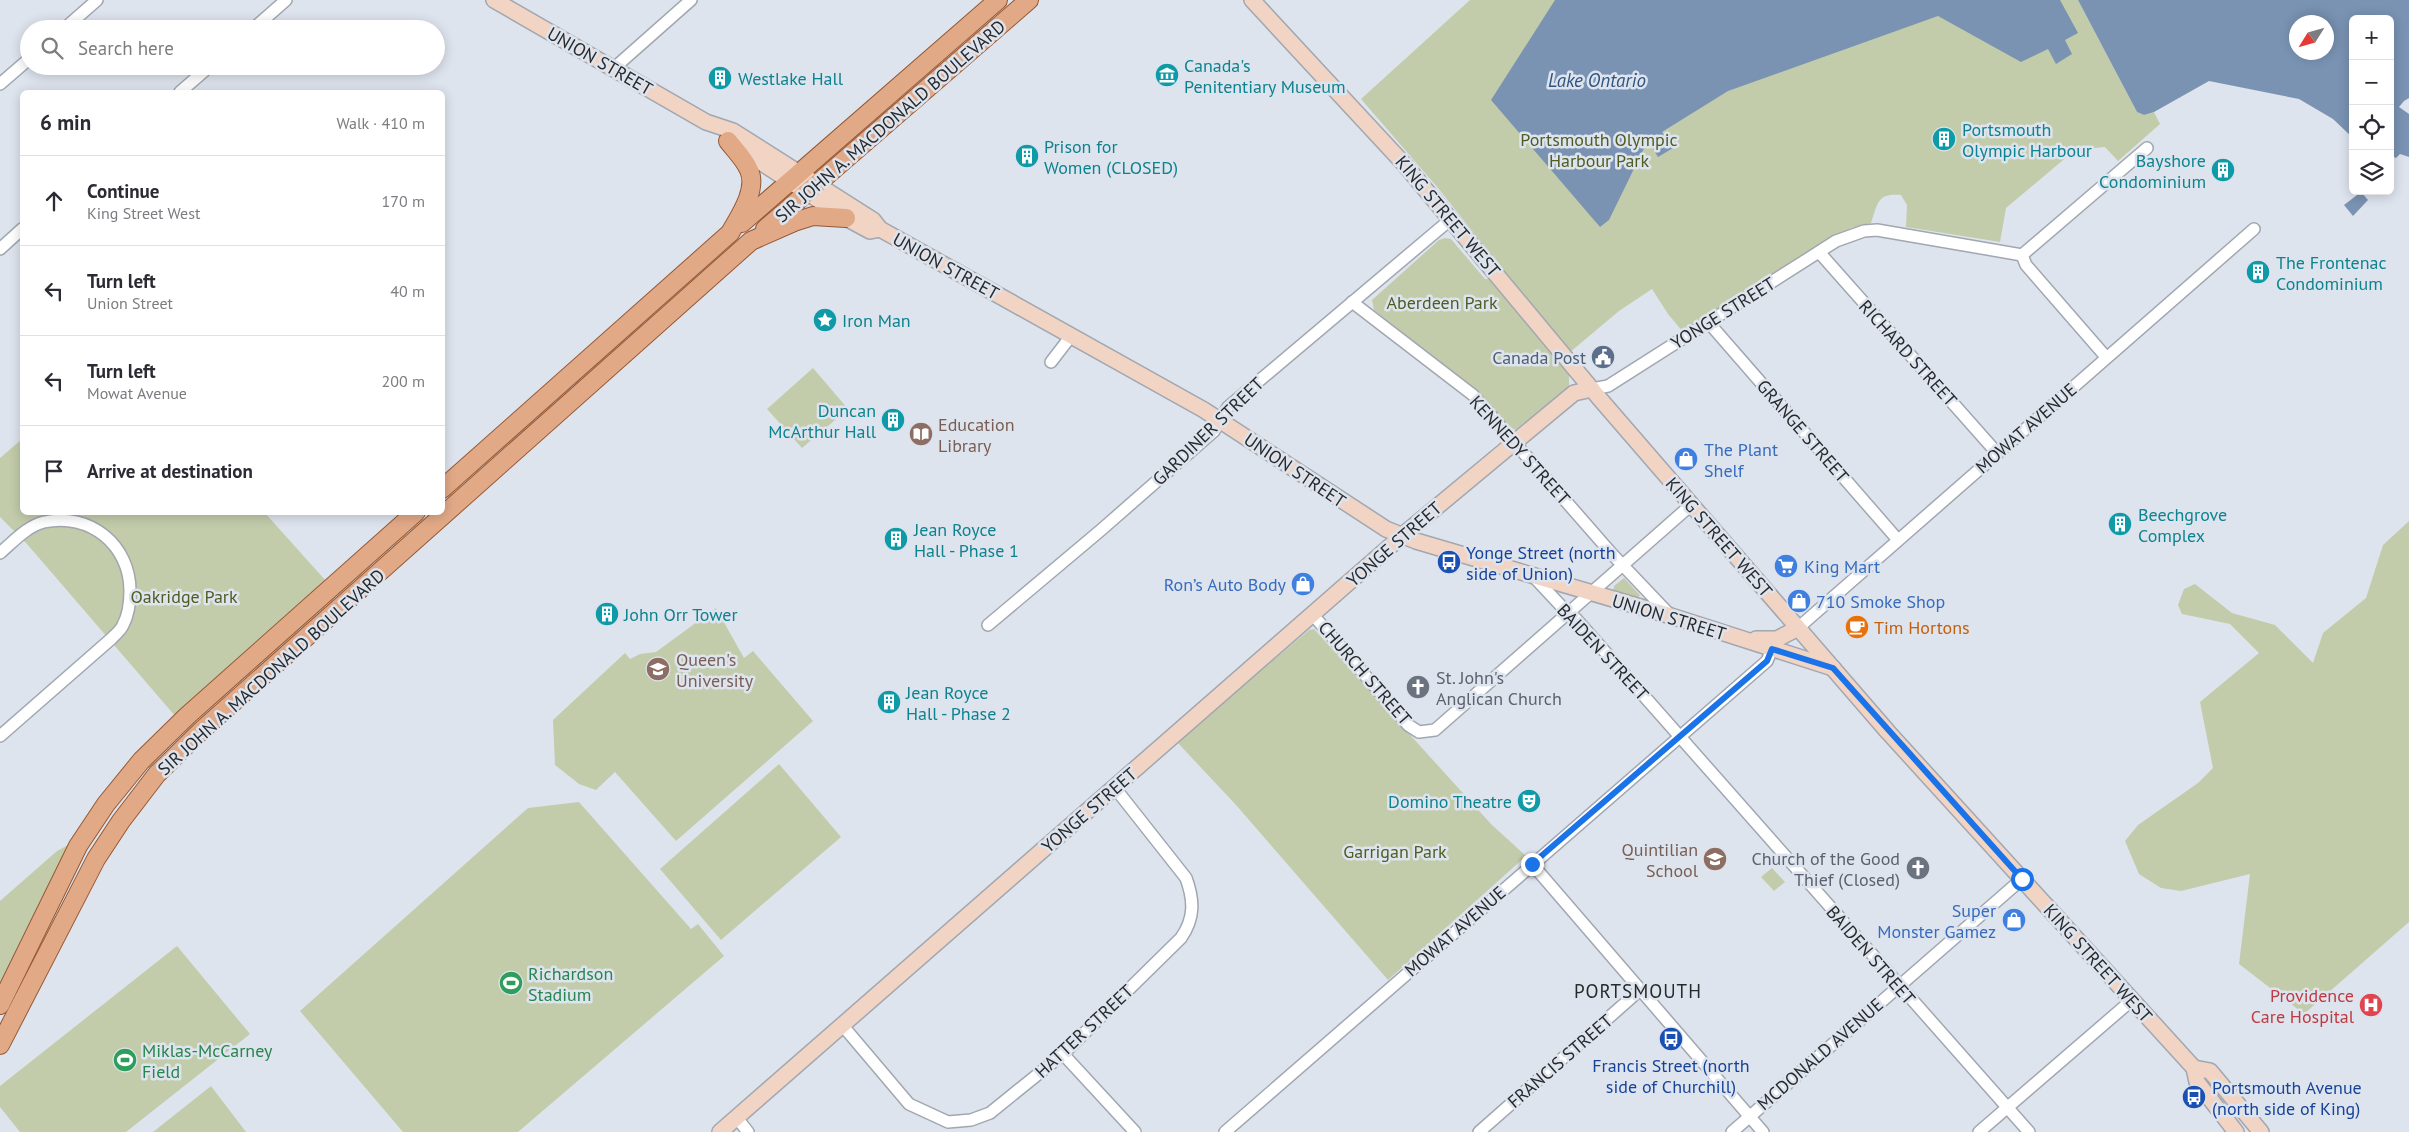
<!DOCTYPE html>
<meta charset="utf-8">
<style>
body{margin:0;font-family:"PT Sans",sans-serif;background:#f2f2f3;color:#2b2b33}
.controls{position:absolute;right:15px;top:15px;display:grid;overflow:hidden;border-radius:8px;box-shadow:0 2px 12px #0003}
.controls button{width:45px;height:45px;display:grid;place-items:center;padding:0;border:0;border-bottom:1px solid #e1e1e2;background:#fff;color:#2b2b33;font:25px sans-serif}
.compass{position:absolute;left:2289px;top:15px;width:45px;height:45px;border-radius:50%;background:#fff;box-shadow:0 2px 12px #0003;rotate:233deg}
.stop{position:absolute;width:15px;height:15px;margin:-11px;border:4px solid #1a73e8;border-radius:50%;background:#fff}
.stop.end{background:#1a73e8;border-color:#fff;box-shadow:0 1px 5px #0008}
.list{margin:0;padding:0;list-style:none}
h2{display:flex;justify-content:space-between;align-items:center;height:65px;margin:0;padding:0 20px;font-size:21px}
h2 small{font-size:16px;font-weight:400;color:#7c7c81}
.list li{display:grid;grid-template-columns:32px 1fr auto;gap:15px;align-items:center;box-sizing:border-box;height:90px;padding:0 20px;border-top:1px solid #e1e1e2}
.list b{display:block;font-size:19px;white-space:nowrap}
.list p{margin:0;font-size:16px;white-space:nowrap;color:#7c7c81}
.list em{font-size:16px;font-style:normal;color:#7c7c81}
.icon{flex:none;width:28px;height:28px;fill:none;stroke:currentColor;stroke-width:2;stroke-linecap:round;stroke-linejoin:round}
.map{position:relative;flex:none;width:2409px;height:1132px;overflow:hidden}
.search{position:absolute;background:#fff;box-shadow:0 2px 12px #0003;left:20px;top:20px;width:425px;height:55px;display:flex;align-items:center;gap:12px;box-sizing:border-box;padding:0 18px;border-radius:28px;color:#7c7c81;font-size:19px}
.panel{position:absolute;background:#fff;box-shadow:0 2px 12px #0003;left:20px;top:90px;width:425px;height:425px;border-radius:8px}
.map>svg:first-child{display:block}
.green{fill:#c2ccaa}
.water{fill:#7a93b3;fill-rule:evenodd}
.lines{fill:none;stroke-linecap:round;stroke-linejoin:round}
.street-casing{stroke:#a1a7b0;stroke-width:14}
.secondary-casing{stroke:#a1a7b0;stroke-width:18}
.primary-casing{stroke:#945834;stroke-width:20}
.street{stroke:#fff;stroke-width:11}
.secondary{stroke:#f1d4c3;stroke-width:15}
.primary{stroke:#e2a987;stroke-width:18}
.route{stroke:#1a73e8;stroke-width:6}
.labels{text-anchor:middle;dominant-baseline:central;stroke-width:5;stroke-linejoin:round;paint-order:stroke}
.street-label{font-size:18px;fill:#272a2d;stroke:#dee4ee}
.culture-label{font-size:18px;fill:#0d838f;stroke:#dee4ee;text-anchor:start}
.park-label{font-size:18px;fill:#4f5d22;stroke:#dee4ee}
.service-label{font-size:18px;fill:#4e5e75;stroke:#dee4ee;text-anchor:end}
.education-label{font-size:18px;fill:#785e54;stroke:#dee4ee;text-anchor:start}
.shop-label{font-size:18px;fill:#366cbe;stroke:#dee4ee;text-anchor:start}
.transit-label{font-size:18px;fill:#164399;stroke:#dee4ee;text-anchor:start}
.food-label{font-size:18px;fill:#c56008;stroke:#dee4ee;text-anchor:start}
.worship-label{font-size:18px;fill:#5b616d;stroke:#dee4ee;text-anchor:start}
.leisure-label{font-size:18px;fill:#27864d;stroke:#dee4ee;text-anchor:start}
.health-label{font-size:18px;fill:#be3a42;stroke:#dee4ee;text-anchor:end}
.water-label{font-size:19px;font-style:italic;fill:#2f5481;stroke:#dee4ee}
.neighbourhood-label{font-size:19px;letter-spacing:1px;fill:#272a2d;stroke:#dee4ee}
</style>
<div class="map">
<svg width="2409" height="1132" viewBox="0 0 2409 1132">
<rect width="100%" height="100%" fill="#dee4ee"/>
<!-- green -->
<g class="green">
<path d="M 1470,0 L 2078,0 L 2137,112 L 2144,115 L 2154,112 L 2160,124 L 2118,161 L 2105,147 L 2075,150 L 2006,208 L 2000,242 L 1906,227 L 1907,205 L 1901,195 C 1877,193 1878,203 1871,223 L 1851,228 L 1833,237 L 1683,332 L 1668,314 L 1652,289 L 1619,311 L 1569,353 L 1438,188 L 1361,99 Z"/>
<polygon points="1445,238 1451,239 1485,279 1489,279 1569,375 1569,386 1516,430 1507,426 1453,373 1374,310 1372,300 1439,240"/>
<polygon points="813,368 848,409 802,448 767,409"/>
<polygon points="22,439 22,512 265,513 326,581 176,717 27,544 0,517 0,458"/>
<polygon points="2409,521 2409,922 2304,1014 2239,964 2250,874 2181,891 2161,888 2139,874 2125,841 2138,825 2198,783 2213,768 2200,702 2259,653 2230,624 2182,614 2178,605 2184,589 2195,584 2232,613 2275,625 2313,663 2323,633 2366,598 2383,545"/>
<polygon points="1624,578 1640,595 1638,598 1613,590 1614,586"/>
<polygon points="716,608 744,658 753,651 813,721 676,841 615,772 596,790 579,784 555,765 553,720 625,653 630,659 640,654 656,652"/>
<polygon points="1314,629 1491,824 1526,856 1388,980 1236,805 1177,742 1309,630"/>
<polygon points="779,764 841,837 721,940 660,869"/>
<polygon points="579,802 691,929 698,924 724,956 518,1132 403,1132 300,1011 528,808"/>
<polygon points="72,843 0,986 0,901 57,851"/>
<polygon points="1772,868 1785,882 1774,891 1761,877"/>
<polygon points="177,946 250,1034 126,1132 20,1132 0,1107 0,1086"/>
<polygon points="211,1086 246,1132 153,1132"/>
</g>
<!-- water -->
<g class="water">
<polygon points="1555,0 2060,0 2078,33 2065,40 2072,54 2056,64 2048,49 2021,62 1938,16 1728,91 1662,132 1673,148 1658,157 1648,140 1609,220 1600,227 1491,100"/>
<path d="M 2078,0 L 2409,0 L 2409,98 L 2404,101 L 2399,107 L 2409,114 L 2409,157 L 2400,154 L 2396,158 L 2390,155 L 2390,19 L 2353,19 L 2353,138 L 2333,119 L 2299,99 L 2209,81 L 2154,112 L 2144,115 L 2137,112 ZM 2326,22 L 2326,52 L 2296,52 L 2296,22 Z"/>
<polygon points="2361,192 2368,200 2353,216 2344,205"/>
</g>
<g class="lines">
<!-- street casing -->
<g class="street-casing">
<g id="street">
<polyline points="64,29 97,0"/>
<polyline points="253,29 286,0"/>
<polyline points="613,69 691,0"/>
<polyline points="0,84 29,59"/>
<polyline points="180,92 210,66"/>
<polyline points="0,249 22,229"/>
<polyline points="1819,252 1997,453"/>
<polyline points="2022,255 2147,148"/>
<polyline points="2022,255 2026,265 2106,357"/>
<polyline points="1352,302 1473,395 1612,554 1670,615"/>
<polyline points="1709,323 1898,540"/>
<polyline points="1051,362 1071,336"/>
<polyline points="1592,389 1608,386 1836,241 1864,231 1877,230 2022,255"/>
<path d="M 0,553 C 13,542 27,526 44,522 C 90,512 130,545 130,591 C 130,602 129,614 123,625 C 121,630 115,635 111,639 L 0,736"/>
<polyline points="1534,577 1562,607 1576,619 2029,1132"/>
<polyline points="1313,615 1408,725 1419,732 1435,730 1691,505"/>
<polyline points="988,625 1101,530 1214,431 1228,407 1451,219"/>
<polyline points="1798,628 2254,229"/>
<polyline points="1532,864 1763,1132"/>
<path d="M 843,1026 L 909,1104 L 948,1122 L 971,1120 L 990,1113 L 1063,1054 L 1181,938 C 1195,918 1194,900 1186,878 L 1115,788"/>
<polyline points="1063,1054 1135,1132"/>
<polyline points="737,1118 748,1132"/>
<polyline points="1225,1132 1767,661 1772,649"/>
<polyline points="1479,1132 1640,990"/>
<polyline points="1732,1132 2022,879"/>
<polyline points="1979,1132 2132,1000"/>
</g>
</g>
<!-- secondary casing -->
<g class="secondary-casing">
<g id="secondary">
<polyline points="494,0 706,122 733,131 873,220 880,229 1204,410 1386,529 1416,541 1671,616 1833,668"/>
<polyline points="1252,0 1405,165 1600,399 1888,732 2194,1068 2197,1082 2236,1132"/>
<polyline points="736,146 846,218 870,231 880,229"/>
<polyline points="1756,639 1777,639 1798,628"/>
<polyline points="2194,1068 2210,1071 2261,1132"/>
<polyline points="720,1132 1403,535 1574,393 1592,389"/>
</g>
</g>
<!-- primary casing -->
<g class="primary-casing">
<g id="primary">
<polyline points="742,223 998,0"/>
<polyline points="765,229 1029,0"/>
<path d="M 442,489 L 730,233 C 739,217 758,190 749,170 C 745,160 735,150 728,141"/>
<polyline points="0,1005 78,846 106,804 141,761 187,716 416,512"/>
<polyline points="0,1045 96,859 121,821 157,774 202,730 751,241 794,222 813,216 846,218"/>
</g>
</g>
<!-- street -->
<use href="#street" class="street"/>
<!-- secondary -->
<use href="#secondary" class="secondary"/>
<!-- primary -->
<use href="#primary" class="primary"/>
</g>
<g class="lines">
<!-- route -->
<polyline class="route" points="1532,864 1767,661 1772,649 1833,668 2022,879"/>
</g>
<!-- icons -->
<defs>
<g id="museum-disc" transform="scale(1.25)"><circle r="9.5" fill="#0f9aa8" stroke="#dee4ee"/><path d="M0-6L6-3V-2H-6V-3ZM-5-1h2V3h-2ZM-1-1h2V3h-2ZM3-1h2V3H3ZM-6 4H6V6H-6Z" fill="#fff"/></g>
<g id="building-disc" transform="scale(1.25)"><circle r="9.5" fill="#0f9aa8" stroke="#dee4ee"/><path d="M-4-6H4V6H1V3H-1V6H-4ZM-2.5-4.3h1.7v1.8h-1.7ZM.8-4.3h1.7v1.8H.8ZM-2.5-1h1.7V.8h-1.7ZM.8-1h1.7V.8H.8Z" fill="#fff"/></g>
<g id="sight-disc" transform="scale(1.25)"><circle r="9.5" fill="#0f9aa8" stroke="#dee4ee"/><path d="M0-6L1.8-2.2L6-1.7L2.9 1.2L3.7 5.4L0 3.3L-3.7 5.4L-2.9 1.2L-6-1.7L-1.8-2.2Z" fill="#fff"/></g>
<g id="civic-disc" transform="scale(1.25)"><circle r="9.5" fill="#5c6f8a" stroke="#dee4ee"/><path d="M-.6-6.5H3V-4.5H.6V-3L4-1V1h2V6H-6V1h2V-1L-.6-3ZM-1.2 2.5V6h2.4V2.5Z" fill="#fff"/></g>
<g id="library-disc" transform="scale(1.25)"><circle r="9.5" fill="#8d6e63" stroke="#dee4ee"/><path d="M-6-4Q-3-5.5-.7-3.5V5Q-3 3-6 4ZM6-4Q3-5.5 .7-3.5V5Q3 3 6 4Z" fill="#fff"/></g>
<g id="shop-disc" transform="scale(1.25)"><circle r="9.5" fill="#3f7fe0" stroke="#dee4ee"/><path d="M-5-2.5h2.3a2.7 3.5 0 0 1 5.4 0H5L5.5 6h-11ZM-1.5-2.5h3a1.5 2.3 0 0 0-3 0Z" fill="#fff"/></g>
<g id="bus-disc" transform="scale(1.25)"><circle r="9.5" fill="#1a4fb4" stroke="#dee4ee"/><path d="M-5-6H5V4H4V6H2V4H-2V6H-4V4H-5ZM-3.5-4V0h7V-4ZM-3.5 1.2v1.5H-2V1.2ZM2 1.2v1.5H3.5V1.2Z" fill="#fff"/></g>
<g id="supermarket-disc" transform="scale(1.25)"><circle r="9.5" fill="#3f7fe0" stroke="#dee4ee"/><path d="M-6-5.5h2.5l.6 2H6L4.5 2H-2.5L-4.4-4H-6ZM-1.5 3.2a1.3 1.3 0 1 0 .1 0ZM3 3.2a1.3 1.3 0 1 0 .1 0Z" fill="#fff"/></g>
<g id="cafe-disc" transform="scale(1.25)"><circle r="9.5" fill="#e8710a" stroke="#dee4ee"/><path d="M-5.5-4.5H6V0H3Q3 3.5 0 3.5H-2.5Q-5.5 3.5-5.5 0ZM3-3.2v2h1.7v-2ZM-6 4.5H4V6H-6Z" fill="#fff"/></g>
<g id="university-disc" transform="scale(1.25)"><circle r="9.5" fill="#8d6e63" stroke="#dee4ee"/><path d="M0-5L7-2L0 1L-7-2ZM-4 1L0 2.5L4 1V4Q0 6-4 4Z" fill="#fff"/></g>
<g id="church-disc" transform="scale(1.25)"><circle r="9.5" fill="#6b7280" stroke="#dee4ee"/><path d="M-1.2-6h2.4v3.5h3.3v2.4h-3.3V6h-2.4V-.1h-3.3v-2.4h3.3Z" fill="#fff"/></g>
<g id="theatre-disc" transform="scale(1.25)"><circle r="9.5" fill="#0f9aa8" stroke="#dee4ee"/><path d="M-5-5.5Q0-4 5-5.5V0Q5 5 0 6Q-5 5-5 0ZM-3.3-2.5H-1v1.5H-3.3ZM1-2.5H3.3v1.5H1ZM-2.8 1Q0 5.5 2.8 1Z" fill="#fff"/></g>
<g id="school-disc" transform="scale(1.25)"><circle r="9.5" fill="#8d6e63" stroke="#dee4ee"/><path d="M0-5L7-2L0 1L-7-2ZM-4 1L0 2.5L4 1V4Q0 6-4 4Z" fill="#fff"/></g>
<g id="stadium-disc" transform="scale(1.25)"><circle r="9.5" fill="#2e9e5b" stroke="#dee4ee"/><path d="M0-5a6.5 5 0 1 0 0 10a6.5 5 0 1 0 0-10ZM-3.5-1.8h7v3.6h-7Z" fill="#fff"/></g>
<g id="hospital-disc" transform="scale(1.25)"><circle r="9.5" fill="#e0444e" stroke="#dee4ee"/><path d="M-5-5h3v3.5h4V-5h3V5h-3V1.5h-4V5h-3Z" fill="#fff"/></g>
</defs>
<g fill-rule="evenodd">
<use href="#museum-disc" x="1167" y="75"/>
<use href="#building-disc" x="720" y="78"/>
<use href="#building-disc" x="1944" y="139"/>
<use href="#building-disc" x="1027" y="156"/>
<use href="#building-disc" x="2223" y="170"/>
<use href="#building-disc" x="2258" y="272"/>
<use href="#sight-disc" x="825" y="320"/>
<use href="#civic-disc" x="1603" y="357"/>
<use href="#building-disc" x="893" y="420"/>
<use href="#library-disc" x="921" y="434"/>
<use href="#shop-disc" x="1686" y="459"/>
<use href="#building-disc" x="2120" y="524"/>
<use href="#building-disc" x="896" y="539"/>
<use href="#bus-disc" x="1449" y="562"/>
<use href="#supermarket-disc" x="1786" y="566"/>
<use href="#shop-disc" x="1303" y="584"/>
<use href="#shop-disc" x="1799" y="601"/>
<use href="#building-disc" x="607" y="614"/>
<use href="#cafe-disc" x="1857" y="627"/>
<use href="#university-disc" x="658" y="669"/>
<use href="#church-disc" x="1418" y="687"/>
<use href="#building-disc" x="889" y="702"/>
<use href="#theatre-disc" x="1529" y="801"/>
<use href="#school-disc" x="1715" y="859"/>
<use href="#church-disc" x="1918" y="868"/>
<use href="#shop-disc" x="2014" y="920"/>
<use href="#stadium-disc" x="511" y="983"/>
<use href="#hospital-disc" x="2371" y="1005"/>
<use href="#bus-disc" x="1671" y="1039"/>
<use href="#stadium-disc" x="125" y="1060"/>
<use href="#bus-disc" x="2194" y="1097"/>
</g>
<g class="labels">
<!-- street labels -->
<g class="street-label">
<text transform="translate(600 61) rotate(30)">UNION STREET</text>
<text transform="translate(890 121) rotate(-41)">SIR JOHN A. MACDONALD BOULEVARD</text>
<text transform="translate(1448 216) rotate(50)">KING STREET WEST</text>
<text transform="translate(946 266) rotate(29)">UNION STREET</text>
<text transform="translate(1723 313) rotate(-32)">YONGE STREET</text>
<text transform="translate(1908 353) rotate(48)">RICHARD STREET</text>
<text transform="translate(2026 428) rotate(-41)">MOWAT AVENUE</text>
<text transform="translate(1208 431) rotate(-44)">GARDINER STREET</text>
<text transform="translate(1803 431) rotate(49)">GRANGE STREET</text>
<text transform="translate(1520 450) rotate(48)">KENNEDY STREET</text>
<text transform="translate(1295 470) rotate(34)">UNION STREET</text>
<text transform="translate(1719 537) rotate(49)">KING STREET WEST</text>
<text transform="translate(1394 544) rotate(-41)">YONGE STREET</text>
<text transform="translate(1669 617) rotate(17)">UNION STREET</text>
<text transform="translate(1603 652) rotate(47)">BAIDEN STREET</text>
<text transform="translate(271 672) rotate(-42)">SIR JOHN A. MACDONALD BOULEVARD</text>
<text transform="translate(1365 673) rotate(49)">CHURCH STREET</text>
<text transform="translate(1089 810) rotate(-41)">YONGE STREET</text>
<text transform="translate(1455 931) rotate(-41)">MOWAT AVENUE</text>
<text transform="translate(1871 955) rotate(49)">BAIDEN STREET</text>
<text transform="translate(2098 963) rotate(48)">KING STREET WEST</text>
<text transform="translate(1084 1031) rotate(-43)">HATTER STREET</text>
<text transform="translate(1820 1054) rotate(-41)">MCDONALD AVENUE</text>
<text transform="translate(1560 1061) rotate(-41)">FRANCIS STREET</text>
</g>
<!-- culture labels -->
<g class="culture-label">
<text x="1184" y="65">Canada's<tspan x="1184" dy="21">Penitentiary Museum</tspan></text>
<text x="738" y="78">Westlake Hall</text>
<text x="1962" y="129">Portsmouth<tspan x="1962" dy="21">Olympic Harbour</tspan></text>
<text x="1044" y="146">Prison for<tspan x="1044" dy="21">Women (CLOSED)</tspan></text>
<text x="2206" y="160" text-anchor="end">Bayshore<tspan x="2206" dy="21">Condominium</tspan></text>
<text x="2276" y="262">The Frontenac<tspan x="2276" dy="21">Condominium</tspan></text>
<text x="842" y="320">Iron Man</text>
<text x="876" y="410" text-anchor="end">Duncan<tspan x="876" dy="21">McArthur Hall</tspan></text>
<text x="2138" y="514">Beechgrove<tspan x="2138" dy="21">Complex</tspan></text>
<text x="914" y="529">Jean Royce<tspan x="914" dy="21">Hall - Phase 1</tspan></text>
<text x="624" y="614">John Orr Tower</text>
<text x="906" y="692">Jean Royce<tspan x="906" dy="21">Hall - Phase 2</tspan></text>
<text x="1512" y="801" text-anchor="end">Domino Theatre</text>
</g>
<!-- park labels -->
<g class="park-label">
<text x="1599" y="139">Portsmouth Olympic<tspan x="1599" dy="21">Harbour Park</tspan></text>
<text x="1442" y="302">Aberdeen Park</text>
<text x="184" y="596">Oakridge Park</text>
<text x="1395" y="851">Garrigan Park</text>
</g>
<!-- service labels -->
<g class="service-label">
<text x="1586" y="357">Canada Post</text>
</g>
<!-- education labels -->
<g class="education-label">
<text x="938" y="424">Education<tspan x="938" dy="21">Library</tspan></text>
<text x="676" y="659">Queen's<tspan x="676" dy="21">University</tspan></text>
<text x="1698" y="849" text-anchor="end">Quintilian<tspan x="1698" dy="21">School</tspan></text>
</g>
<!-- shop labels -->
<g class="shop-label">
<text x="1704" y="449">The Plant<tspan x="1704" dy="21">Shelf</tspan></text>
<text x="1804" y="566">King Mart</text>
<text x="1286" y="584" text-anchor="end">Ron’s Auto Body</text>
<text x="1816" y="601">710 Smoke Shop</text>
<text x="1996" y="910" text-anchor="end">Super<tspan x="1996" dy="21">Monster Gamez</tspan></text>
</g>
<!-- transit labels -->
<g class="transit-label">
<text x="1466" y="552">Yonge Street (north<tspan x="1466" dy="21">side of Union)</tspan></text>
<text x="1671" y="1065" text-anchor="middle">Francis Street (north<tspan x="1671" dy="21">side of Churchill)</tspan></text>
<text x="2212" y="1087">Portsmouth Avenue<tspan x="2212" dy="21">(north side of King)</tspan></text>
</g>
<!-- food labels -->
<g class="food-label">
<text x="1874" y="627">Tim Hortons</text>
</g>
<!-- worship labels -->
<g class="worship-label">
<text x="1436" y="677">St. John's<tspan x="1436" dy="21">Anglican Church</tspan></text>
<text x="1900" y="858" text-anchor="end">Church of the Good<tspan x="1900" dy="21">Thief (Closed)</tspan></text>
</g>
<!-- leisure labels -->
<g class="leisure-label">
<text x="528" y="973">Richardson<tspan x="528" dy="21">Stadium</tspan></text>
<text x="142" y="1050">Miklas-McCarney<tspan x="142" dy="21">Field</tspan></text>
</g>
<!-- health labels -->
<g class="health-label">
<text x="2354" y="995">Providence<tspan x="2354" dy="21">Care Hospital</tspan></text>
</g>
<!-- water labels -->
<g class="water-label">
<text x="1597" y="80">Lake Ontario</text>
</g>
<!-- neighbourhood labels -->
<g class="neighbourhood-label">
<text x="1638" y="991">PORTSMOUTH</text>
</g>
</g>
</svg>
<div class="controls">
<button>+</button>
<button>−</button>
<button><svg class="icon" aria-label="locate" viewBox="0 0 24 24"><circle cx="12" cy="12" r="6"/><path d="M12 2v4M12 18v4M2 12h4M18 12h4"/></svg></button>
<button><svg class="icon" aria-label="layers" viewBox="0 0 24 24"><path d="M12 4l9 5-9 5-9-5zM3 14l9 5 9-5"/></svg></button>
</div>
<svg class="compass" viewBox="-18 -18 36 36"><path d="M0-13l5 13h-10z" fill="#e53935"/><path d="M0 13l5-13h-10z" fill="#7c7c81"/></svg>
<div class="stop" style="left:2022px;top:879px"></div>
<div class="stop end" style="left:1532px;top:864px"></div>
<div class="search"><svg class="icon" aria-label="search" viewBox="0 0 24 24"><circle cx="10" cy="10" r="6"/><path d="M15 15l6 6"/></svg>Search here</div>
<section class="panel">
<h2>6 min<small>Walk · 410 m</small></h2>
<ul class="list">
<li><svg class="icon" aria-label="ahead" viewBox="0 0 24 24"><path d="M12 20V5M6 11l6-6 6 6"/></svg><div><b>Continue</b><p>King Street West</p></div><em>170 m</em></li>
<li><svg class="icon" aria-label="left" viewBox="0 0 24 24"><path d="M17 20v-9H6M10 6l-5 5 5 5"/></svg><div><b>Turn left</b><p>Union Street</p></div><em>40 m</em></li>
<li><svg class="icon" aria-label="left" viewBox="0 0 24 24"><path d="M17 20v-9H6M10 6l-5 5 5 5"/></svg><div><b>Turn left</b><p>Mowat Avenue</p></div><em>200 m</em></li>
<li><svg class="icon" aria-label="arrive" viewBox="0 0 24 24"><path d="M6 21V4h12l-3 4 3 4H6"/></svg><div><b>Arrive at destination</b></div></li>
</ul>
</section>
</div>
